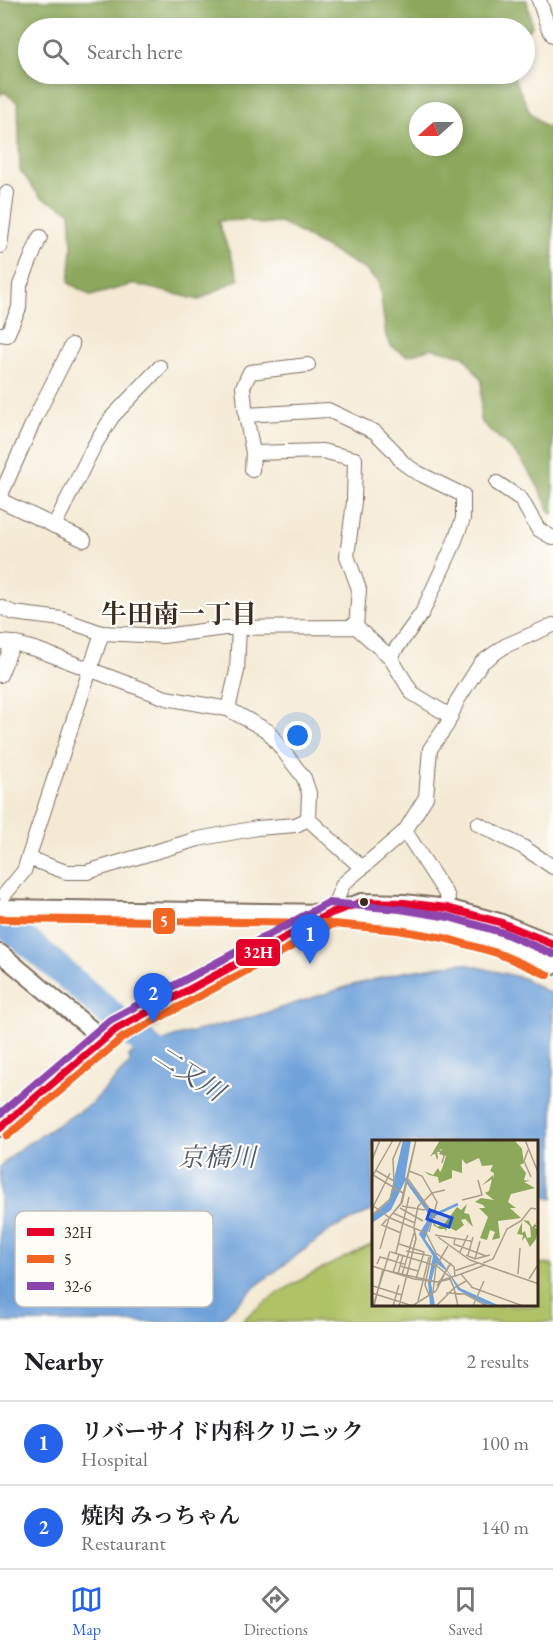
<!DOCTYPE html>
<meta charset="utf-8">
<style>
body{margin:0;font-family:"EB Garamond","Noto Serif JP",serif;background:#f2f2f2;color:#202124}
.compass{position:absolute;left:409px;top:102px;width:54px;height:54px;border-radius:50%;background:#fff;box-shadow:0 3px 9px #0003;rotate:249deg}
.you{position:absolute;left:298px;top:736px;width:21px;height:21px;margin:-15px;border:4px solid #fff;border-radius:50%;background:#1a73e8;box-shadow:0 0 0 9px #1a73e833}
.badge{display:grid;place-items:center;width:39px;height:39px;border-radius:50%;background:#2563eb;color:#fff;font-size:20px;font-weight:700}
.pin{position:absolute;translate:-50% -50px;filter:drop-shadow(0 2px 3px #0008)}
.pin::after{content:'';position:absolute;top:32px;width:21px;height:18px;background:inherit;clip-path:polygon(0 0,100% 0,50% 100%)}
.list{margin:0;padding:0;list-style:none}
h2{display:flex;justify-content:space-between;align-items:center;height:78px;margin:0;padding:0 24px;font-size:26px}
h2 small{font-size:20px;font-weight:400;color:#757577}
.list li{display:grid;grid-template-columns:39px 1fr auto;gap:18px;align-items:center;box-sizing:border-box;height:84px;padding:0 24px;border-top:2px solid #e0e0e0}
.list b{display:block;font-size:22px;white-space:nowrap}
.list p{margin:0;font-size:20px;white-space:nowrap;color:#757577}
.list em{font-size:20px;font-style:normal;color:#757577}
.icon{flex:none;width:33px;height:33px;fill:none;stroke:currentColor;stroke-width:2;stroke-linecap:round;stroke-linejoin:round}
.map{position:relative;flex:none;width:553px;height:1322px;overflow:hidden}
.search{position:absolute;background:#fff;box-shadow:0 3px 9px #0003;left:18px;right:18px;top:18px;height:66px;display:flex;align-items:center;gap:15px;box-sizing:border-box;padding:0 21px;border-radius:33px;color:#757577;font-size:22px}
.sheet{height:246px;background:#fff}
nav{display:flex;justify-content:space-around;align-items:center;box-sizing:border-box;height:84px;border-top:2px solid #e0e0e0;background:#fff;font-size:16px;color:#757577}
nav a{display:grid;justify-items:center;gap:3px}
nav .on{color:#2563eb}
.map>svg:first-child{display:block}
.green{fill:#afc266;stroke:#757642;stroke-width:1.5}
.forest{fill:#8ba85b;stroke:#63693c;stroke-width:1.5;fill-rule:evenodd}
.water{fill:#6fa2da;stroke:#55667c;stroke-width:1.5}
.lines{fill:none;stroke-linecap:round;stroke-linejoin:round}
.river{stroke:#6fa2da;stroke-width:28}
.minor-casing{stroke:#7c6d5e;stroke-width:16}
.tertiary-casing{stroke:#7c6d5e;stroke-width:20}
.minor{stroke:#fff;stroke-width:14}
.tertiary{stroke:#fff;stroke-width:16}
.bus-1-casing{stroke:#fdfcf7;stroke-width:12}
.bus-2-casing{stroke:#fdfcf7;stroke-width:12}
.bus-3-casing{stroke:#fdfcf7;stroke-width:12}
.bus-1{stroke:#e4002b;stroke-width:8}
.bus-2{stroke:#f26522;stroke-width:8}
.bus-3{stroke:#8e44ad;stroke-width:8}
.bus-dot{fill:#3b2a1e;stroke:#fdfcf7;stroke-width:2}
.labels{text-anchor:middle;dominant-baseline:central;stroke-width:4.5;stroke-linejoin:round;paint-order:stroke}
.neighbourhood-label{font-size:26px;font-weight:bold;fill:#3b2a1e;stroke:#fdfcf7}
.water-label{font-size:26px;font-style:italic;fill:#505a69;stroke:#fdfcf7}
.inset-river{fill:none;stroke:#6fa2da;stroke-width:3}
.inset-road{fill:none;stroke:#aa9d8b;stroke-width:1.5}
.view{fill:#1d4ed8;fill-opacity:0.15;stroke:#1d4ed8;stroke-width:3}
.inset-edge{fill:none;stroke:#3b2a1e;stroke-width:3}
.key{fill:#fdfcf7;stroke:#c3bdb6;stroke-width:1.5}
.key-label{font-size:16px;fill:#3b2a1e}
.line-badge{stroke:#fdfcf7;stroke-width:2}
.badge-label{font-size:16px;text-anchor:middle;font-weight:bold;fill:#fff}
</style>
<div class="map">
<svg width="553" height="1322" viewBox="0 0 553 1322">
<rect width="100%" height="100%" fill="#fdfcf7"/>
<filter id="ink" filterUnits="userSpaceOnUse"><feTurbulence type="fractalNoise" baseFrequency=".0167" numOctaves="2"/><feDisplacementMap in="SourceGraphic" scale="12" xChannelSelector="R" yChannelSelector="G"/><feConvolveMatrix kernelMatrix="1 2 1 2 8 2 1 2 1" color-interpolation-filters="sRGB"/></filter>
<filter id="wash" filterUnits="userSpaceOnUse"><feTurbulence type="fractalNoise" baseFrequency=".008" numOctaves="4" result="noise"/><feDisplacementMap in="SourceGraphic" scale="24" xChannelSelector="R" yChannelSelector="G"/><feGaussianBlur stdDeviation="1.35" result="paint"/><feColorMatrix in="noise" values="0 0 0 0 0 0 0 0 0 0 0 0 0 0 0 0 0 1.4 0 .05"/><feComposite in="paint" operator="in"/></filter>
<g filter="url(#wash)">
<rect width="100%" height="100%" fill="#f4ead4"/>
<!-- green -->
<path class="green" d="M 373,1244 L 373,1306 L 536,1306 L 537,1263 L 553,1265 L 553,1322 L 241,1322 C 278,1287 328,1266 373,1244 Z"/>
<!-- forest -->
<path class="forest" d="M 0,0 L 527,0 L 532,27 L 525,33 L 524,28 L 28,28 L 28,74 L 512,74 L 530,112 L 545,127 L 553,125 L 553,514 L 550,512 C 540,489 529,467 512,450 C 502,439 490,432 480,420 L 482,381 L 464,356 L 431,348 L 407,356 L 391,346 L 386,336 L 379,284 L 366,270 L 280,222 L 260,224 L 247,220 L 218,221 L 239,279 L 199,300 L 134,284 L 91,296 L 69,283 L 72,247 L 70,211 L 40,197 L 20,170 L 18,103 L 4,92 L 0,95 ZM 418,111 L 454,111 L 454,147 L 418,147 Z"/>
<!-- water -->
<polygon class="water" points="461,963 523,978 553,995 553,1199 537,1195 536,1142 373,1142 373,1210 332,1229 256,1286 218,1322 0,1322 0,1167 19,1149 91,1104 130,1063 129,1055 177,1036 256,1016 349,986 403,972"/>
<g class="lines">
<!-- river -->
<polyline class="river" points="0,921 35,948 162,1059 179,1069"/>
</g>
</g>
<g filter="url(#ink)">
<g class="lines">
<!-- minor casing -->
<g class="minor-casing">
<g id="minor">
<polyline points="539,0 548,27 553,35"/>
<polyline points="0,246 7,193"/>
<polyline points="0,334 7,335 19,308 20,285 40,237"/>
<polyline points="246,415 328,410 375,432 394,451 402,462 416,472 463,495 463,519 452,548 422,613 390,657"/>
<polyline points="253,453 322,451 355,459 354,502 347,556 359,589 356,627"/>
<polyline points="252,470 253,453 246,415 243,387 250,372 308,365"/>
<polyline points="497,483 521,499 538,529 553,538"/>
<polyline points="0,497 35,418 72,345"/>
<polyline points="0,500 84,540"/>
<polyline points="54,526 94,446 112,417 160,367"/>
<polyline points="0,607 14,613 62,619 102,633 163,636 225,628 356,627 390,657 412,693 450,716"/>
<polyline points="0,642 13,643 38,650 166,698 228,709 268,731 304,778 309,793 308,819 296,825 257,828 198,839 87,872 66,872 28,858"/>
<polyline points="0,675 13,643"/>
<polyline points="228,709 237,671 239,627"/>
<polyline points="308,819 362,868"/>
<polyline points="478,824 523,847 553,867"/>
<polyline points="405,831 448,897 447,908"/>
<polyline points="5,894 24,871 102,633"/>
<polyline points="331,913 343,884 405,831 426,797 430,749 447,725 457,701 481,663 505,646 553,625"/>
</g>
</g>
<!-- tertiary casing -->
<g class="tertiary-casing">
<g id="tertiary">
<path d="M 0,908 L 331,913 C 357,917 383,917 409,921 C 459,927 508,943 553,966"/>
<polyline points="0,953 103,1039"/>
<polyline points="0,1128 116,1029 331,913 362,902 404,903 447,908 499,922 553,944"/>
</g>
</g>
<!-- minor -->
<use href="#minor" class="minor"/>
<!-- tertiary -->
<use href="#tertiary" class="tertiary"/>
<!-- bus-1 casing -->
<g class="bus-1-casing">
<polyline id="bus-1" points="0,1128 116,1029 331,913 362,902 404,903 447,908 499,922 553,944"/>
</g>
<!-- bus-2 casing -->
<g class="bus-2-casing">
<g id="bus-2">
<polyline points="0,919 328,923"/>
<polyline points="7,1136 122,1038 333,924 398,930 444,938 497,953 548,975"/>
</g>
</g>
<!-- bus-3 casing -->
<g class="bus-3-casing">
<polyline id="bus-3" points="0,1114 110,1020 328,903 400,909 449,917 504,933 553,954"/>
</g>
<!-- bus-1 -->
<use href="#bus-1" class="bus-1"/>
<!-- bus-2 -->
<use href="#bus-2" class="bus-2"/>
<!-- bus-3 -->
<use href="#bus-3" class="bus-3"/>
</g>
</g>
<!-- markers -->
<circle class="bus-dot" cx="364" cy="902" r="5"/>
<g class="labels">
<!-- neighbourhood labels -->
<g class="neighbourhood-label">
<text x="179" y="614">牛田南一丁目</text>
</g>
<!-- water labels -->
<g class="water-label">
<text transform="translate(189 1073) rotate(33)">二又川</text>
<text x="217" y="1157">京橋川</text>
</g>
</g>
<!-- overview -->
<g transform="translate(372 1140)">
<rect width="166" height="166" fill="#f4ead4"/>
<path d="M 68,0 L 143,1 L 150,9 L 152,23 L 148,25 L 154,33 L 152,40 L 158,41 L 152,42 L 163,48 L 139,54 L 136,62 L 144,68 L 138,68 L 149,78 L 126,81 L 128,98 L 120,100 L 123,92 L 118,90 L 115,100 L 108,98 L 116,77 L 107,68 L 113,68 L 111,65 L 103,62 L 109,58 L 122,60 L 113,53 L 117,51 L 120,39 L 109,46 L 121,35 L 121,39 L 122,33 L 118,31 L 121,25 L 110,26 L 107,18 L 94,24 L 90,19 L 90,33 L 80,30 L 80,38 L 67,43 L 66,37 L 57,35 L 52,31 L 61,35 L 66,28 L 68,32 L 70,29 L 74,16 L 67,14 L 70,9 L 65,11 L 66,18 L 65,20 L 63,13 L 58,17 ZM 95,64 L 92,73 L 97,74 L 101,87 L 93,79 L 89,80 L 92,85 L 84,91 L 75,86 L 74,92 L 73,89 L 68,89 L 62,86 L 61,83 L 59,83 L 61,82 L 62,83 L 65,87 L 73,83 L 85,67 L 89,70 ZM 151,80 L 157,81 L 160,87 L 165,82 L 166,82 L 163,84 L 166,87 L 162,87 L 166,89 L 164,99 L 158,107 L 153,97 L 150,101 L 151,95 L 145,94 L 150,82 L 150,93 L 153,91 L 155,98 L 159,97 L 158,86 Z" fill="#8ba85b"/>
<path d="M 31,0 L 39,0 L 33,37 L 62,74 L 53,99 L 88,148 L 128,166 L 113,164 L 86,150 L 76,132 L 64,123 L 59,143 L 63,165 L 58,166 L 56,142 L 61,116 L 47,94 L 58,76 L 33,41 L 19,70 L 0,83 L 0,76 L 17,61 Z" fill="#6fa2da"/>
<path class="inset-river" d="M 60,76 L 86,64"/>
<path class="inset-road" d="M 153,0 L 166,32 L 167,54M 156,10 L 152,21 L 159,37M 62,14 L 67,10 L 72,16 L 70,23M 0,20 L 8,0M 3,30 L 22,41M 37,31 L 50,36 L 65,62 L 57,92M 1,35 L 31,53M 0,37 L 21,0M 36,39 L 52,61 L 46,66 L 42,87M 90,60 L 110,55 L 106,40M 0,65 L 18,78 L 54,93 L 65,115M 30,66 L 52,70 L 57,66M 28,68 L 51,81M 0,69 L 18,33M 22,72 L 30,63 L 44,0M 21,73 L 43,83M 0,75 L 18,59 L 22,43 L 21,19 L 29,0M 63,78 L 52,61 L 60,53 L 73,50M 15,79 L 10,85 L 29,93M 63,95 L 99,101M 66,97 L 98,120 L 167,144M 83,98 L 82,104 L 114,116M 27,104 L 52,112 L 44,139M 8,109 L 17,78 L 29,63 L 44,0M 34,111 L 59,116 L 53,145 L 57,155M 19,112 L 65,126 L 78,137M 88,112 L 96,95M 24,113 L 37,57M 64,113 L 82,127 L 83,136M 94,115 L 103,119 L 118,115M 96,115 L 101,97M 103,119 L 108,101M 111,123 L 121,119 L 135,89 L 149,81 L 159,68 L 164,69M 5,124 L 8,117 L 32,124M 0,126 L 42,139 L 66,142 L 78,139 L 82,148 L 64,166M 28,126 L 46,131M 12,130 L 65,142 L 83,136M 82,131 L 106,123M 21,133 L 27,114M 26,134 L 31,115M 89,134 L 113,125M 146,134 L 148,108M 30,135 L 42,93M 35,135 L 44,98 L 42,88M 83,136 L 89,134 L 100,147M 157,139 L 167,123M 1,146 L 30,155M 65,146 L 79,123M 99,147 L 151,166M 61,152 L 64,126 L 76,106M 0,153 L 41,166M 74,153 L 93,154 L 115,166M 46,161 L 57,117M 1,166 L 18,111M 2,166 L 11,129M 21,166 L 27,145M 27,166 L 44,99 L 42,89M 40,166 L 64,151 L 77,125M 64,166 L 82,148 L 78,138M 86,166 L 82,148 L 94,141M 101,166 L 112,141"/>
<path class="view" d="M 58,70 L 80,78 L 77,87 L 55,79 Z"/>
<rect width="166" height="166" class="inset-edge"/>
</g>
<!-- legend -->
<rect x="15" y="1211" width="198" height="96" rx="9" class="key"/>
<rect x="27" y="1228" width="27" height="8" fill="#e4002b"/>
<rect x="27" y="1255" width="27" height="8" fill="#f26522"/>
<rect x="27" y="1282" width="27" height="8" fill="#8e44ad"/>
<g class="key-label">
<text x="64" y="1238">32H</text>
<text x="64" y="1265">5</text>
<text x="64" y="1292">32-6</text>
</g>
<g class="line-badge">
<rect x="152" y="907" width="24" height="28" rx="6" fill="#f26522"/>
<rect x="235" y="938" width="46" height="29" rx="6" fill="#e4002b"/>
</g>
<g class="badge-label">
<text x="164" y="927">5</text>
<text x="258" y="958">32H</text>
</g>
</svg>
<svg class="compass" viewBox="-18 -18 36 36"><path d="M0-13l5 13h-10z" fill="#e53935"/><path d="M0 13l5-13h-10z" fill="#757577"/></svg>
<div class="you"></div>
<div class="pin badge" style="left:310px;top:964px">1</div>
<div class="pin badge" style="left:153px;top:1023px">2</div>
<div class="search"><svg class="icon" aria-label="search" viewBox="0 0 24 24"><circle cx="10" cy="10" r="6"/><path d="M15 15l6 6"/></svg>Search here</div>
</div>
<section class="sheet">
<h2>Nearby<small>2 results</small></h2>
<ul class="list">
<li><span class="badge">1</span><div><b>リバーサイド内科クリニック</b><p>Hospital</p></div><em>100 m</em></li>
<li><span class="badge">2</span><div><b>焼肉 みっちゃん</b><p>Restaurant</p></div><em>140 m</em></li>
</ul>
</section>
<nav>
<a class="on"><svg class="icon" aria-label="map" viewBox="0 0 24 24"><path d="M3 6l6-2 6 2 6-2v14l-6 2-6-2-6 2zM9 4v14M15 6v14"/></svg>Map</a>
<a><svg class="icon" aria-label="directions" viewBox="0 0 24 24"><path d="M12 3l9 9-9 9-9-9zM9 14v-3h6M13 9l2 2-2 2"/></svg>Directions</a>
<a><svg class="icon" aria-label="saved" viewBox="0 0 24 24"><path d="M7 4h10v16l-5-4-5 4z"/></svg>Saved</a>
</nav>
